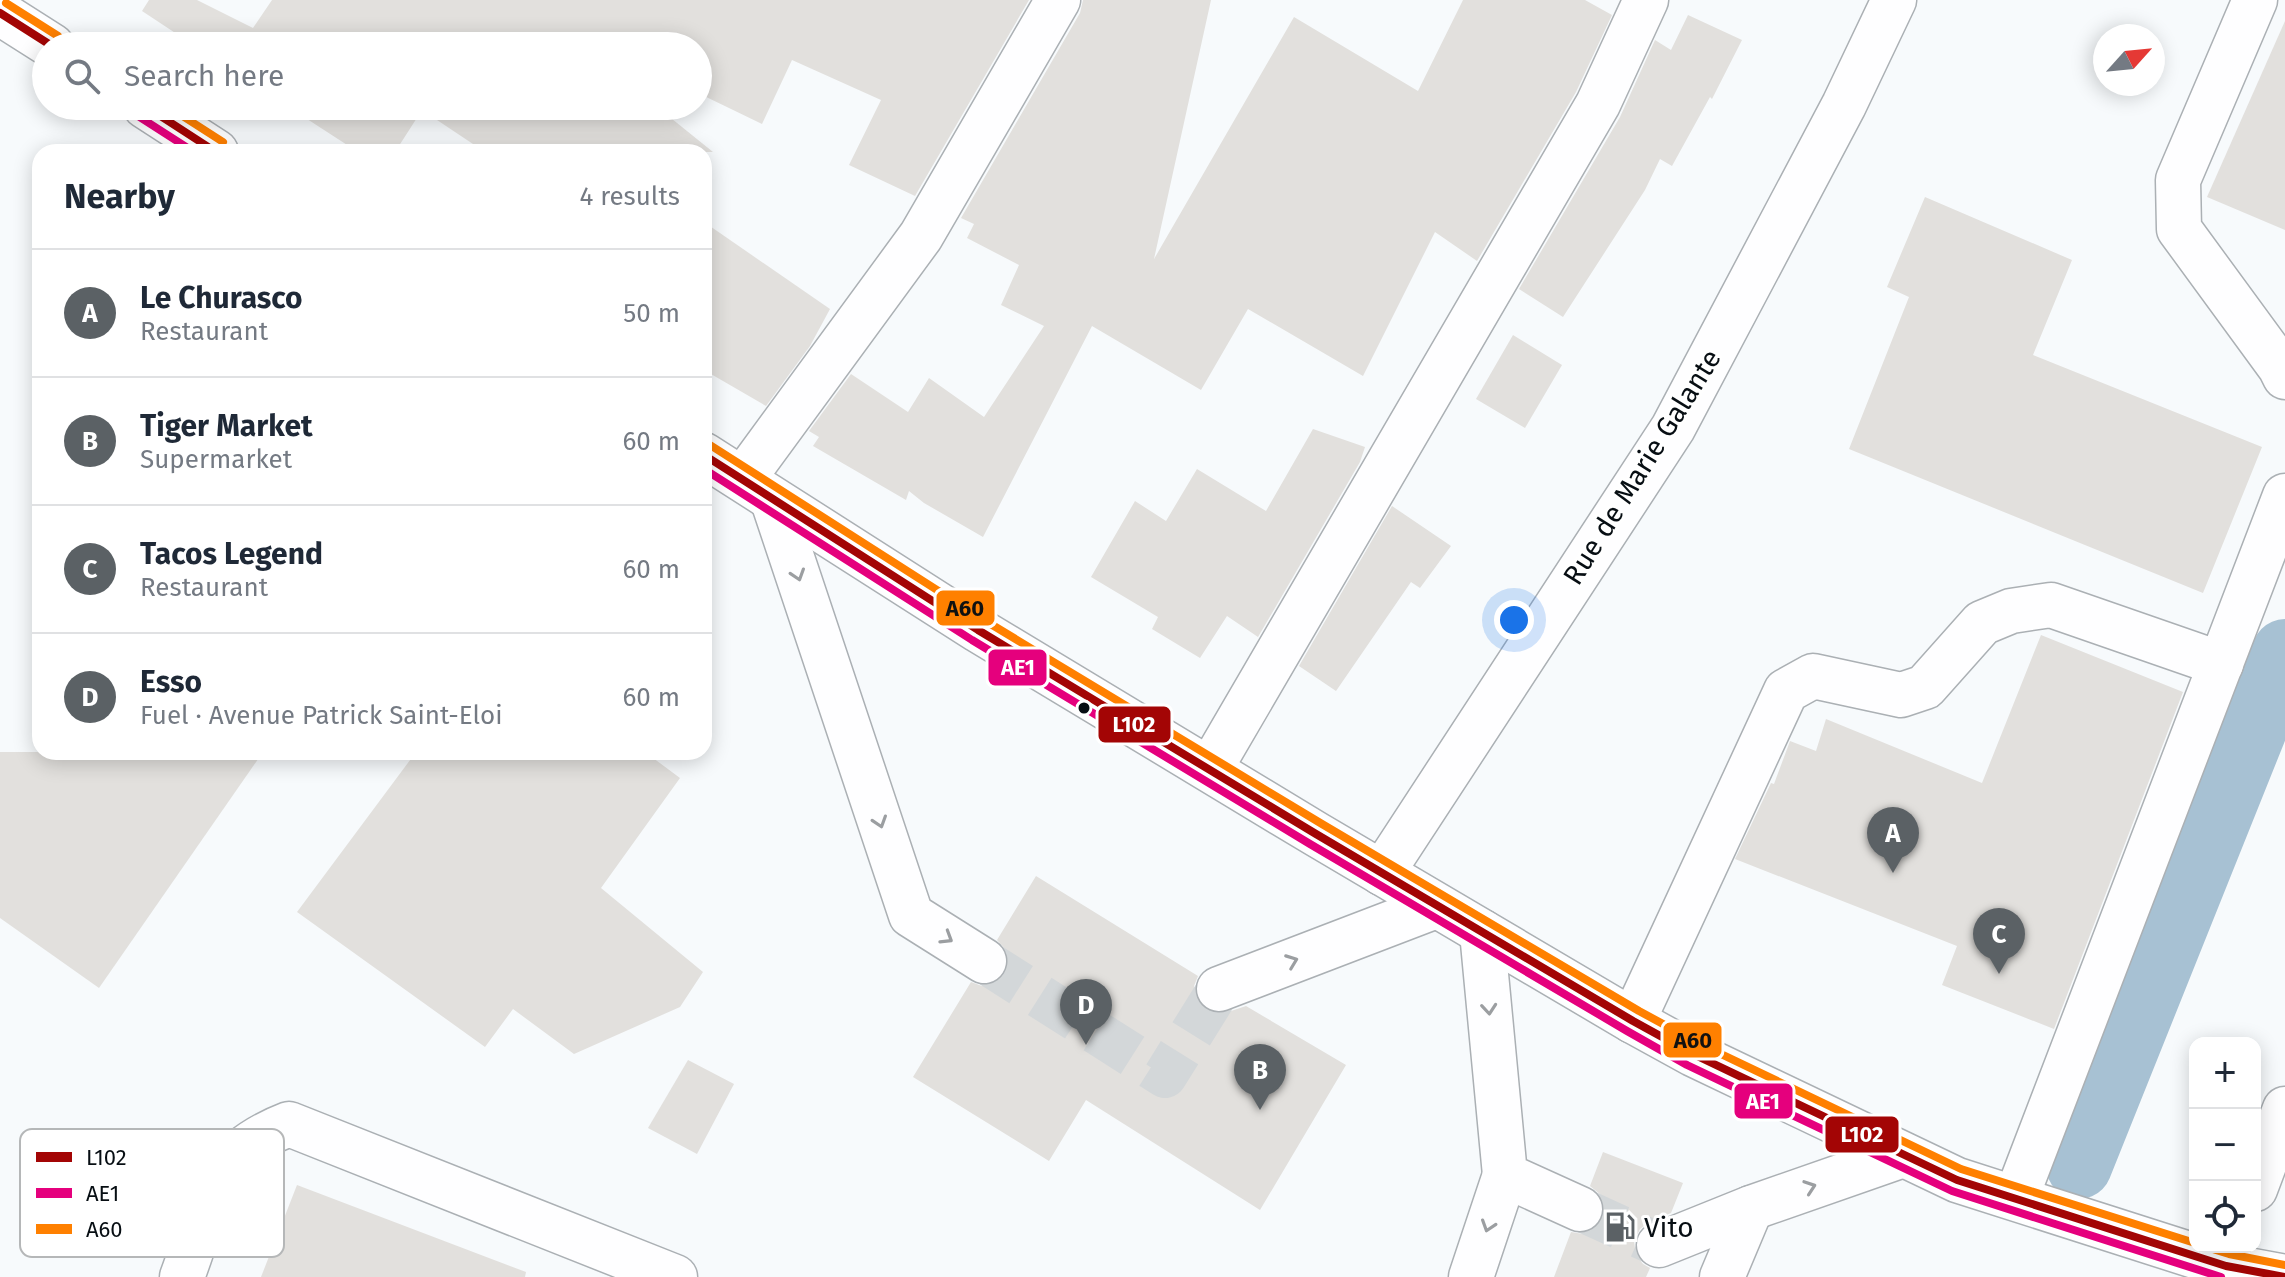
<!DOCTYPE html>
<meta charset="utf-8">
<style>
body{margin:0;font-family:"Fira Sans",sans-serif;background:#f6f6f7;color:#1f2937}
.controls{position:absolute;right:24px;bottom:24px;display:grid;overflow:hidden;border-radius:16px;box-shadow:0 4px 20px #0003}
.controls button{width:72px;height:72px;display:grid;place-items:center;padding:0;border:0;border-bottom:2px solid #e0e1e3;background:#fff;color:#1f2937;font:40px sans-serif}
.compass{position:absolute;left:2093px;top:24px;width:72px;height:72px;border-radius:50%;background:#fff;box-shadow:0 4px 20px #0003;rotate:63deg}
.you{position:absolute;left:1514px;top:620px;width:28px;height:28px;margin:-20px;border:6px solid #fff;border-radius:50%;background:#1a73e8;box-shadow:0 0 0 12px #1a73e833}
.badge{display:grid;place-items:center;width:52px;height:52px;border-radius:50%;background:#5b6165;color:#fff;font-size:26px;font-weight:700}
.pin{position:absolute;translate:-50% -66px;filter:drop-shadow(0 2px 4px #0008)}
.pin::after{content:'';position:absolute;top:42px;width:28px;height:24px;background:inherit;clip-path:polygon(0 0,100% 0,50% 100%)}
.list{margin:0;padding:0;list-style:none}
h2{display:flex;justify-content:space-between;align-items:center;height:104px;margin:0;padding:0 32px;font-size:34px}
h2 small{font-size:26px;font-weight:400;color:#747a83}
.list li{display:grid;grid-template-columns:52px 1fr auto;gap:24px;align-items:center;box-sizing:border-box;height:128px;padding:0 32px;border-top:2px solid #e0e1e3}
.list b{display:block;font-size:30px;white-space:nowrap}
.list p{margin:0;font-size:26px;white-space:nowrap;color:#747a83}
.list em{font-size:26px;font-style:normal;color:#747a83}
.icon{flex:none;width:44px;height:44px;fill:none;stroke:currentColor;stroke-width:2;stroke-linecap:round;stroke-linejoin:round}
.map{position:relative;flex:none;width:2285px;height:1277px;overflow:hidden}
.search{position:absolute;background:#fff;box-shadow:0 4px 20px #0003;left:32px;top:32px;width:680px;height:88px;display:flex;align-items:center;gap:20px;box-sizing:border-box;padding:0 28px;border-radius:44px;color:#747a83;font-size:30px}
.panel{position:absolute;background:#fff;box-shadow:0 4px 20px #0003;left:32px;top:144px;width:680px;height:616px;border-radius:24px}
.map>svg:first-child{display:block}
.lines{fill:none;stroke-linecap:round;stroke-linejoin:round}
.canal{stroke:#a7c1d3;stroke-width:66}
.building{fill:#e2e0dd}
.minor-tunnel{stroke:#d3d7d9;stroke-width:44;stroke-dasharray:44 22;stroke-linecap:butt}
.minor-casing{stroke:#abb0b4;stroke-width:47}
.major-casing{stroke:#abb0b4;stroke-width:47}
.minor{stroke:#fefeff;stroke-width:44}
.major{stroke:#fefeff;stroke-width:44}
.bus-1-casing{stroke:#fff;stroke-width:14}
.bus-2-casing{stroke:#fff;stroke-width:14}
.bus-3-casing{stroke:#fff;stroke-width:14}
.bus-1{stroke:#a30505;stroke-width:8}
.bus-2{stroke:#e5007d;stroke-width:8}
.bus-3{stroke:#ff8000;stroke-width:8}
.oneway{stroke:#9b9ea1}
.bus-dot{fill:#070e13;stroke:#fff;stroke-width:3}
.labels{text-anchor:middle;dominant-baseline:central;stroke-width:6;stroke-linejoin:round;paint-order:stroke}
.street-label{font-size:28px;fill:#070e13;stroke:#fff}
.poi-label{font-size:28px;fill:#070e13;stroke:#fff;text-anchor:start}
.key{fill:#fff;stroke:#b5b7b8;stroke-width:2}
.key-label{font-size:22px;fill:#070e13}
.line-badge{stroke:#fff;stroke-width:3}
.badge-label{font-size:22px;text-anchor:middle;font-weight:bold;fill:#fff}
.pale-badge-label{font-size:22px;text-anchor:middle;font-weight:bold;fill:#111}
</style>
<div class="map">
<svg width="2285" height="1277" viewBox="0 0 2285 1277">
<rect width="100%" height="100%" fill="#f7fafc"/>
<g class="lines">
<!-- canal -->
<polyline class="canal" points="2079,1166 2285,652"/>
</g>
<!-- building -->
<g class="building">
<polygon points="149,0 197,0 253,28 272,0 1029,0 915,196 849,165 881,100 792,60 762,124 698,93 698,46 195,46 142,11"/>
<polygon points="1083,0 1211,0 1154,259 1294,17 1418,91 1463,0 1585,0 1612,15 1576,92 1477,261 1435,232 1363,376 1248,309 1201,390 1092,326 983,537 924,503 909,491 906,500 813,446 819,437 809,431 851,374 908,412 929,378 984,417 1044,326 1001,305 1019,265 967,238 974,224 961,218 1080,13"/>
<polygon points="1688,15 1742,40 1712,99 1710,97 1672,166 1660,159 1645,190 1563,317 1519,289 1620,117 1655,40 1671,50"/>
<polygon points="2285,21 2285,230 2207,197"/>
<polygon points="287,106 656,106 713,152 485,152 422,110 395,152 358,152"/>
<polygon points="1925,197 2072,260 2033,355 2262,447 2203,593 1849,449 1909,297 1887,287"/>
<polygon points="704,222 830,309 810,346 766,406 704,370"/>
<polygon points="1513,335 1562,365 1525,428 1476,399"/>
<polygon points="1313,429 1365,447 1360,462 1258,637 1227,616 1200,658 1152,629 1158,617 1091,577 1135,501 1166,521 1197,469 1266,511"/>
<polygon points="1392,506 1451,546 1420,588 1411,582 1336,691 1299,666"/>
<polygon points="2041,635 2183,692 2054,1029 1942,985 1957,946 1735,859 1771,783 1774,784 1790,741 1816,751 1826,719 1982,783"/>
<polygon points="0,752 263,752 99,988 0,918"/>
<polygon points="416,752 645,752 680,778 601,888 703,972 680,1007 574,1054 513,1009 485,1047 297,912"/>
<polygon points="1036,876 1198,976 1194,986 1195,997 1204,1009 1216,1014 1228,1012 1246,1006 1346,1065 1260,1210 1086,1100 1049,1161 913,1077 971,982 982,986 995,983 1005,974 1009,961 1006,950 997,940"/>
<polygon points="688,1060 734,1084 697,1154 648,1128"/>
<polygon points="1603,1152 1683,1183 1671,1213 1649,1222 1640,1229 1634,1241 1636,1255 1643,1264 1650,1268 1646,1277 1554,1277 1571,1232 1583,1234 1594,1230 1603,1219 1605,1207 1601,1195 1590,1186"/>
<polygon points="297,1185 526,1272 525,1277 261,1277"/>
</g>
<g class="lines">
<!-- minor-tunnel -->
<g class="minor-tunnel">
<polyline points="984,961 1165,1076 1219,989"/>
<polyline points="1580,1209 1659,1245"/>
</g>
<!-- minor casing -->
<g class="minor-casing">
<g id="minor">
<polyline points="2255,0 2178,180 2179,229 2280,367 2285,377"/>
<polyline points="743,479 921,236 1058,0"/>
<polyline points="773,501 911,915 984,961"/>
<polyline points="1210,769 1598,104 1646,0"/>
<polyline points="1382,873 1673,428 1844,105 1894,0"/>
<polyline points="1482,932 1505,1175 1580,1209"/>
<polyline points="1219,989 1436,906"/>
<polyline points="1633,1021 1786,691 1813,676 1901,695 1925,687 1982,623 2011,611 2051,605 2221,664"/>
<polyline points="2255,1189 2285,1109"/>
<polyline points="2016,1198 2285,496"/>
<polyline points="1659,1245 1751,1208 1903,1155"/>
<path d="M 182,1277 C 196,1241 212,1176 240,1152 C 255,1139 271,1131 289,1124 L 675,1277"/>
<polyline points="1471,1277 1505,1175"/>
<polyline points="1722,1277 1751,1208"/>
</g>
</g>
<!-- major casing -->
<g class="major-casing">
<g id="major">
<polyline points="0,13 52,46"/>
<polyline points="145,106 216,152"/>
<polyline points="704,455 978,630 1316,834 1633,1021 1693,1054 1957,1180 2226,1266 2285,1277"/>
</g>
</g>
<!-- minor -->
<use href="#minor" class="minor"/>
<!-- major -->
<use href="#major" class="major"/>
<!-- bus-1 casing -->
<g class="bus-1-casing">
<g id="bus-1">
<polyline points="0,13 52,46"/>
<polyline points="145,106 216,152"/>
<polyline points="704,455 978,630 1316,834 1633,1021 1693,1054 1957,1180 2226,1266 2285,1277"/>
</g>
</g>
<!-- bus-2 casing -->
<g class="bus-2-casing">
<g id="bus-2">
<polyline points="138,116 194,152"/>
<polyline points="704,469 972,640 1310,844 1627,1031 1687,1065 1952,1191 2221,1277"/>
</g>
</g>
<!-- bus-3 casing -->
<g class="bus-3-casing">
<g id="bus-3">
<polyline points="6,3 58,36"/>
<polyline points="167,106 223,142"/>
<polyline points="710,445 984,620 1322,824 1639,1011 1698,1043 1961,1169 2195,1243"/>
<polyline points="2206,1247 2229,1254 2285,1265"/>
</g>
</g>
<!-- bus-1 -->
<use href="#bus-1" class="bus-1"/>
<!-- bus-2 -->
<use href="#bus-2" class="bus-2"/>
<!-- bus-3 -->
<use href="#bus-3" class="bus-3"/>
</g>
<!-- one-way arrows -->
<defs><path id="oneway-chevron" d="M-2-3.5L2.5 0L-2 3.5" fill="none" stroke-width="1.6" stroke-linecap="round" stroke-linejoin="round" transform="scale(2)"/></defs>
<g class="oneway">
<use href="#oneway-chevron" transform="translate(798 575) rotate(72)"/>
<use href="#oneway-chevron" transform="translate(880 822) rotate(72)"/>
<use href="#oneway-chevron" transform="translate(947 938) rotate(32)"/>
<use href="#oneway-chevron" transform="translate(1292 961) rotate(-21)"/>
<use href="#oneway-chevron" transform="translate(1489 1009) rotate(85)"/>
<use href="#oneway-chevron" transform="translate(1810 1187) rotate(-19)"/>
<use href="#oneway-chevron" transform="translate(1488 1226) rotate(108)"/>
</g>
<!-- icons -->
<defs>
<g id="fuel-bare" transform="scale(2.4)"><path d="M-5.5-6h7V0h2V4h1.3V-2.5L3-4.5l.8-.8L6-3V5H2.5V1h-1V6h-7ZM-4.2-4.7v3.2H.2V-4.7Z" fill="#5b6165" stroke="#fff" stroke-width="2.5" paint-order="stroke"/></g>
</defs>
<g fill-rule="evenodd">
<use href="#fuel-bare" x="1620" y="1227"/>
</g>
<!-- markers -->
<circle class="bus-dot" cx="1084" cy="708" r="7"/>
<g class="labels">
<!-- street labels -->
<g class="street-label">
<text transform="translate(1642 467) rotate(-58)">Rue de Marie Galante</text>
</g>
<!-- poi labels -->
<g class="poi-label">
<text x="1644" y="1227">Vito</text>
</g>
</g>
<!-- legend -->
<rect x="20" y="1129" width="264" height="128" rx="12" class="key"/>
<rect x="36" y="1152" width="36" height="10" fill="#a30505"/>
<rect x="36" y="1188" width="36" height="10" fill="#e5007d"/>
<rect x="36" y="1224" width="36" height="10" fill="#ff8000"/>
<g class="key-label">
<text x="86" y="1165">L102</text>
<text x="86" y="1201">AE1</text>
<text x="86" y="1237">A60</text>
</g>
<g class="line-badge">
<rect x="935" y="589" width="61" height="38" rx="8" fill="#ff8000"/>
<rect x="987" y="648" width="61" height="39" rx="8" fill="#e5007d"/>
<rect x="1097" y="705" width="75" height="39" rx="8" fill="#a30505"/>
<rect x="1662" y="1021" width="61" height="38" rx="8" fill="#ff8000"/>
<rect x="1733" y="1082" width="61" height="38" rx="8" fill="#e5007d"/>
<rect x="1824" y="1115" width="76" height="39" rx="8" fill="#a30505"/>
</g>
<g class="badge-label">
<text x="1018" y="675">AE1</text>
<text x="1134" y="732">L102</text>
<text x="1763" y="1109">AE1</text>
<text x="1862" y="1142">L102</text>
</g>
<g class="pale-badge-label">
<text x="965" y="616">A60</text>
<text x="1693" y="1048">A60</text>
</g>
</svg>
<div class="controls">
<button>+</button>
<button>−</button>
<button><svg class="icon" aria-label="locate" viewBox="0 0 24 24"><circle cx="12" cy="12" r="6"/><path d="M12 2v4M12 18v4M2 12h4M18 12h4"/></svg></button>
</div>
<svg class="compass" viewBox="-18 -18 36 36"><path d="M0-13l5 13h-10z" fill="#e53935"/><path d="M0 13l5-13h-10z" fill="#747a83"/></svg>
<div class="you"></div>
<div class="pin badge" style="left:1893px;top:873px">A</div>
<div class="pin badge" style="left:1260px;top:1110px">B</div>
<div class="pin badge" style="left:1999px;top:974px">C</div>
<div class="pin badge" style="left:1086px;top:1045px">D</div>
<div class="search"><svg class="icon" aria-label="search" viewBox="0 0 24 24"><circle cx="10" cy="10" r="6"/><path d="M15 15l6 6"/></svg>Search here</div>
<section class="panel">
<h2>Nearby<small>4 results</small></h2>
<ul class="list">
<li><span class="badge">A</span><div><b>Le Churasco</b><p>Restaurant</p></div><em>50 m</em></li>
<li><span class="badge">B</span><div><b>Tiger Market</b><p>Supermarket</p></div><em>60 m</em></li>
<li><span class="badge">C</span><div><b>Tacos Legend</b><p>Restaurant</p></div><em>60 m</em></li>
<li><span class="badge">D</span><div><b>Esso</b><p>Fuel · Avenue Patrick Saint-Eloi</p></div><em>60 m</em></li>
</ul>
</section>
</div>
